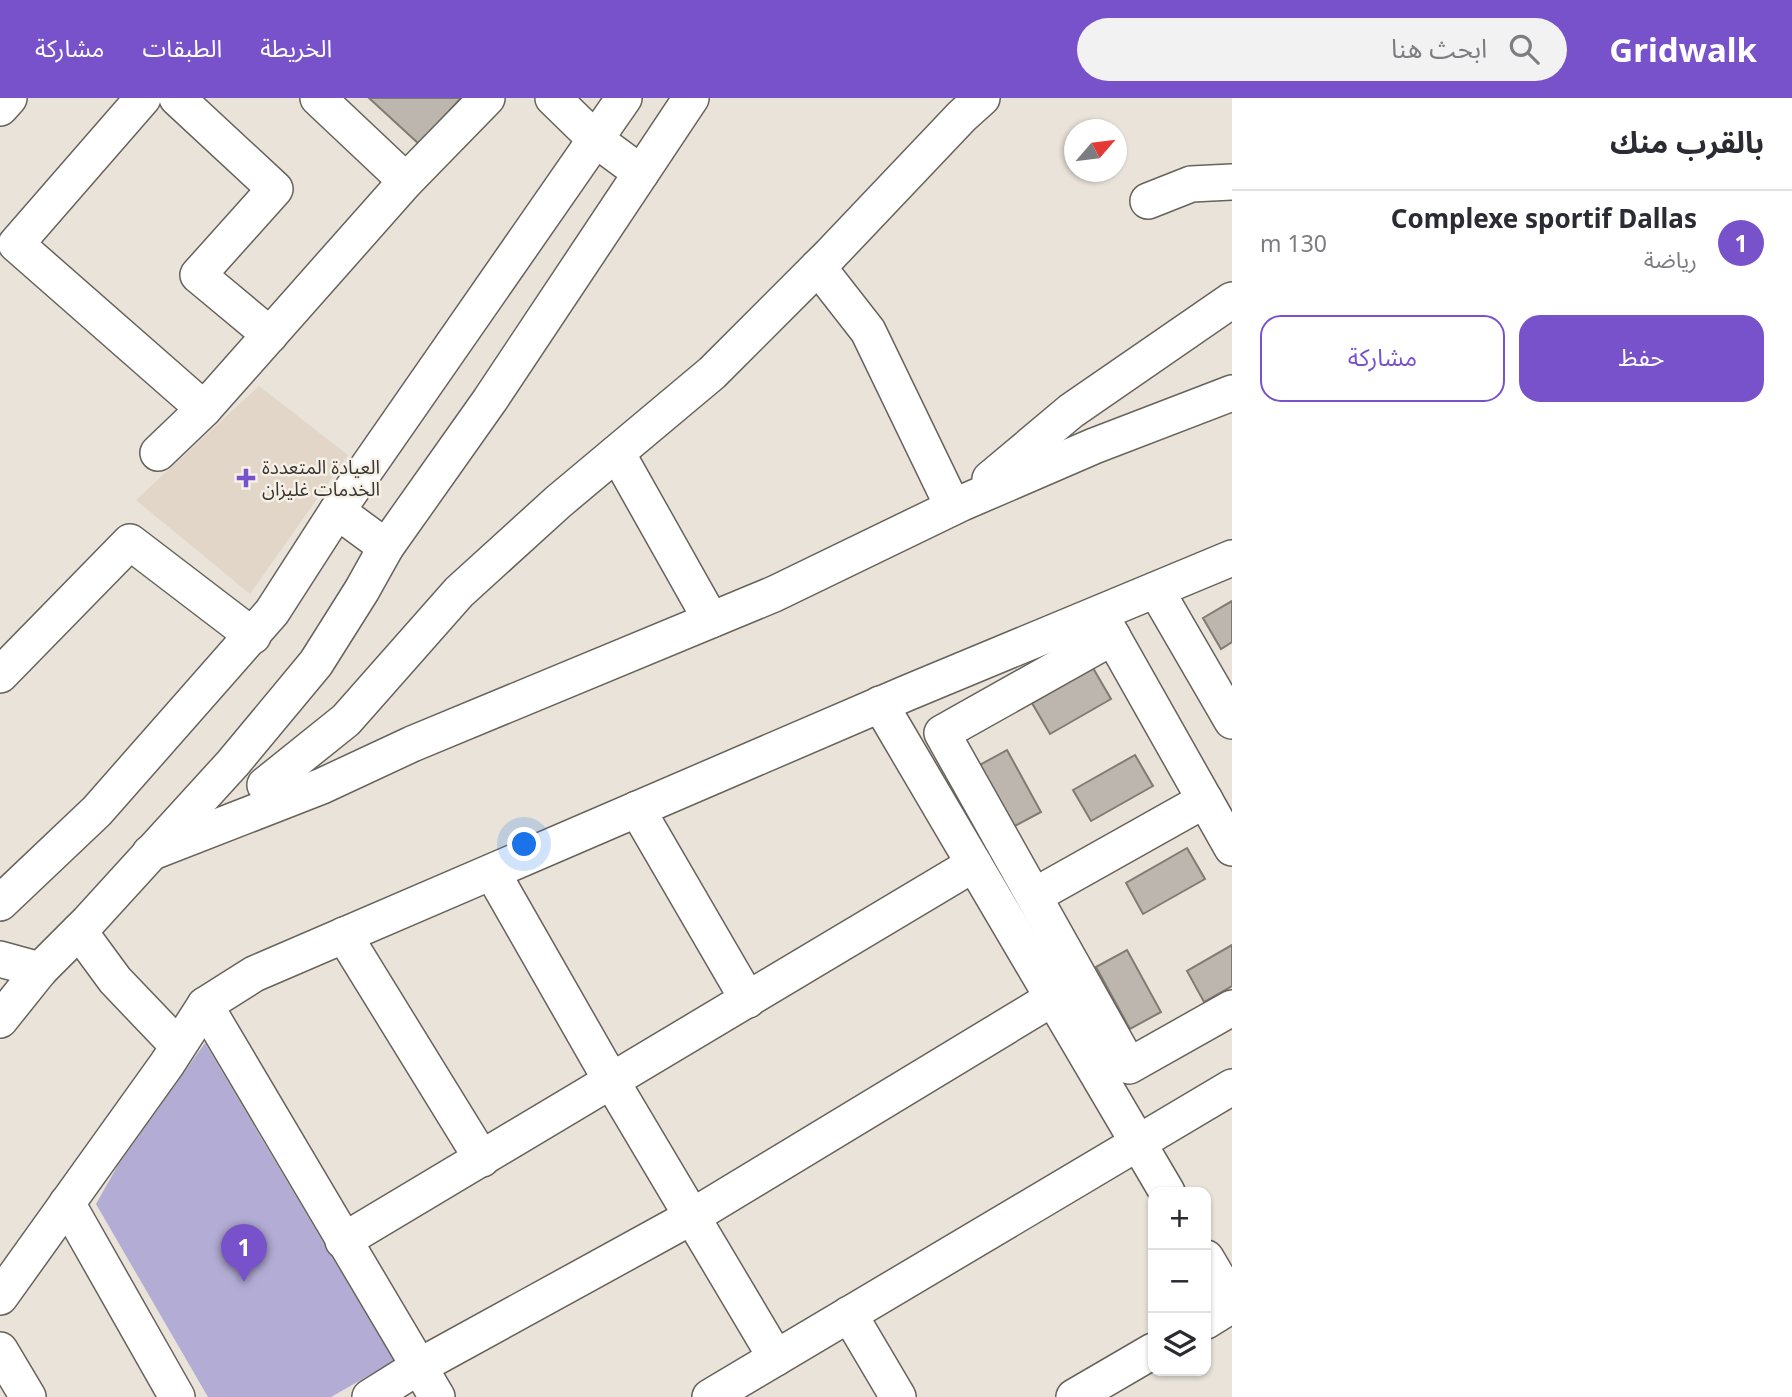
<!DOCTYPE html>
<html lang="ar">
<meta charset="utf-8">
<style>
body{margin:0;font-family:"Noto Sans","Noto Sans Arabic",sans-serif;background:#f2f2f3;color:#2b2b33;direction:rtl}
.controls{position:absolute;right:21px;bottom:21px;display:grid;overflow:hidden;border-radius:14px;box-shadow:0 2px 5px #0004}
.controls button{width:63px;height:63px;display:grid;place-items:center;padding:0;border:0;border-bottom:2px solid #e1e1e2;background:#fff;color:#2b2b33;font:35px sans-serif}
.compass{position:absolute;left:1064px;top:21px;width:63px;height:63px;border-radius:50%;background:#fff;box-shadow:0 2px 5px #0004;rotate:62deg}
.you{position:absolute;left:525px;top:747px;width:24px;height:24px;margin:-18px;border:5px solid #fff;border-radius:50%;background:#1a73e8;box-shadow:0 0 0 10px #1a73e833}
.badge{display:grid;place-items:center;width:46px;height:46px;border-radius:50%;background:#7852cb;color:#fff;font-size:23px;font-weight:700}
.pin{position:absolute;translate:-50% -58px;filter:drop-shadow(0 2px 4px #0008)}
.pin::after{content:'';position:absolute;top:37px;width:24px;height:21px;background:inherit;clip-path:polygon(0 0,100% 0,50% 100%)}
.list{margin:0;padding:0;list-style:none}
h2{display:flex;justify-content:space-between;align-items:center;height:91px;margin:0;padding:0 28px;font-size:30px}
h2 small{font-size:23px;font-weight:400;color:#7c7c81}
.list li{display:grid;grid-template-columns:46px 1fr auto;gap:21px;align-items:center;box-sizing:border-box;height:105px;padding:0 28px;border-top:2px solid #e1e1e2}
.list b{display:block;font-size:26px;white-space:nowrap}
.list p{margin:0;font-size:23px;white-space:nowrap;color:#7c7c81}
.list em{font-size:23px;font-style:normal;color:#7c7c81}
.actions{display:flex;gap:14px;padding:21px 28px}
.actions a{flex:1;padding:16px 0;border:2px solid #7852cb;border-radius:21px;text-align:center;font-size:24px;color:#7852cb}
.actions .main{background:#7852cb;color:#fff}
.icon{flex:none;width:38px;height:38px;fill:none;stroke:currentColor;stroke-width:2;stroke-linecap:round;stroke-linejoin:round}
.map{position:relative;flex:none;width:1232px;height:1299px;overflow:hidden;direction:ltr}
header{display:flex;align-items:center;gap:42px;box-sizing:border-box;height:98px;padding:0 35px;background:#7852cb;color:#fff}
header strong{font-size:33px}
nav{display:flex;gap:38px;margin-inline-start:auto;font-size:24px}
.search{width:490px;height:63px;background:#f2f2f3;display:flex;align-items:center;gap:18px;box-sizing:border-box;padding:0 24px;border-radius:38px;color:#7c7c81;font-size:26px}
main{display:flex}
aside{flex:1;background:#fff}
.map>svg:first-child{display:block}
.built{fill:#e1d6c7}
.green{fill:#b3acd4}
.building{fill:#bdb6ae;stroke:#817b73;stroke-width:2}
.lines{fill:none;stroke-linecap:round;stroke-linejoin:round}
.minor-casing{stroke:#67625a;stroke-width:38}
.minor{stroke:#fff;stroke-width:35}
.poi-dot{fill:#7852cb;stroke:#f7f0e7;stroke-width:2.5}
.labels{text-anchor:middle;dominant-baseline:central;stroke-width:5;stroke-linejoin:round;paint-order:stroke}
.poi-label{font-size:19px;fill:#393733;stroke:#f7f0e7;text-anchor:start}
</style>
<header>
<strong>Gridwalk</strong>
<div class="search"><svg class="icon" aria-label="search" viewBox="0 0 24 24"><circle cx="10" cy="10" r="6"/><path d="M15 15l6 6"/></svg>ابحث هنا</div>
<nav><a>الخريطة</a><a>الطبقات</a><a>مشاركة</a></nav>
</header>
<main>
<aside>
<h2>بالقرب منك<small></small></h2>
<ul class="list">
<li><span class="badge">1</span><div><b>Complexe sportif Dallas</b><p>رياضة</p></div><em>130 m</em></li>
</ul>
<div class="actions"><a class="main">حفظ</a><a>مشاركة</a></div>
</aside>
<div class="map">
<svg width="1232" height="1299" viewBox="0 0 1232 1299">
<rect width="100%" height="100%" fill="#e9e3da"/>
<!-- built -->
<polygon class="built" points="259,288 348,357 250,496 136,402"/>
<!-- green -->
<polygon class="green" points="205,945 394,1263 331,1299 208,1299 96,1106 118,1067"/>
<!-- building -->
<g class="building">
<polygon points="369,0 461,0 419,46"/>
<polygon points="1232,503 1232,544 1221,551 1203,520"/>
<polygon points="1093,570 1111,601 1050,636 1032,605"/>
<polygon points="1007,652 1041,714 1009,731 976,669"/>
<polygon points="1135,657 1153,688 1091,723 1073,692"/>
<polygon points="1187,750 1205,781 1143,816 1126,785"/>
<polygon points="1232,847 1232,888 1204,904 1187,873"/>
<polygon points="1127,852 1161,914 1130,931 1096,869"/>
</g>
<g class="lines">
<!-- minor casing -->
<g class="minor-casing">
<g id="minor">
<polyline points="143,0 16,146 204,311"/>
<polyline points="177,0 275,91 198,177 270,237"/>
<polyline points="318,0 406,83"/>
<polyline points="553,0 595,41 641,75"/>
<polyline points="0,10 9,0"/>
<polyline points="1148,103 1191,86 1232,84"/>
<polyline points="818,169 868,233 953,409"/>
<polyline points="158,355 204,311 406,83 487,0"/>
<polyline points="617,355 711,522"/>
<polyline points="990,381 1071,313 1232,202"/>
<polyline points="337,413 386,449"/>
<polyline points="1156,492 1232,623"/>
<polyline points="1101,518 1232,750"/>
<polyline points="1113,539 942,635 1129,968 1232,910"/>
<polyline points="0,577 130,444 253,538"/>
<polyline points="880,606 1167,1094"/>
<polyline points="265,687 346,622 459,494 558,404 712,275 830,157 962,18 982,0"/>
<polyline points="637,711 748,902"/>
<polyline points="150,755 322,688 412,646 774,496 962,405 1094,348 1232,295"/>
<polyline points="492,774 612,984 776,1260"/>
<polyline points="1034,798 1205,702"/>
<polyline points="0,805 97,713 272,514 337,413 624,0"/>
<polyline points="79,833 115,882 178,948"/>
<polyline points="344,837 482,1061"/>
<polyline points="0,861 40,872"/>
<polyline points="205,907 437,1299"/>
<polyline points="0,922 40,872 88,824 233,665 316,565 362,492 386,449 490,302 691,0"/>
<polyline points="67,1105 177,1299"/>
<polyline points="343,1143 974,766"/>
<polyline points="1206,1160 1232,1204"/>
<polyline points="0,1199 167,966 205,907 254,876 907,595 1232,460"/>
<polyline points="849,1216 898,1299"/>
<polyline points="1206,1223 1232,1207"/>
<polyline points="0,1252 28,1299"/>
<polyline points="370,1299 418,1269 693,1118 1053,900"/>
<polyline points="710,1299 1232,989"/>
<polyline points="1074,1299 1153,1253"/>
</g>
</g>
<!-- minor -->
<use href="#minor" class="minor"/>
</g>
<!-- markers -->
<path class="poi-dot" d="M242.5 369.5h7v7h7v7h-7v7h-7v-7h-7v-7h7z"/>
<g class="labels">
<!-- poi labels -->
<g class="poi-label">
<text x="262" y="369">العيادة المتعددة<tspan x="262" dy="22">الخدمات غليزان</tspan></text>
</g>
</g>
</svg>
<div class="controls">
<button>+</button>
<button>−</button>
<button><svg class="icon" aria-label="layers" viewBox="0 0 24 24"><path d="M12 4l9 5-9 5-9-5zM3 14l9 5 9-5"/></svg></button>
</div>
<svg class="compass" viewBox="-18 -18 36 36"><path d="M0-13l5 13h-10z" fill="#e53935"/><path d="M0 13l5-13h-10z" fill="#7c7c81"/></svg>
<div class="you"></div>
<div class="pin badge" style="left:244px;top:1184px">1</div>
</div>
</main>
